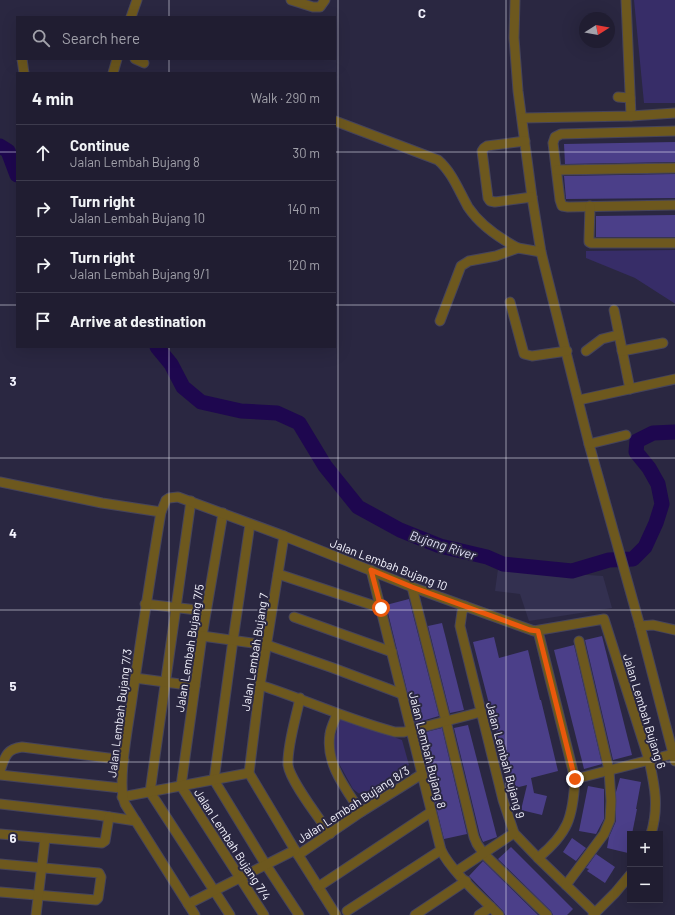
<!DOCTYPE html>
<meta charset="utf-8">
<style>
body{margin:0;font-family:Barlow,sans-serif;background:#282639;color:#f1f3f6}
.controls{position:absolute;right:12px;bottom:12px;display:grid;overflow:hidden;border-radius:0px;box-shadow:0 4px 16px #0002}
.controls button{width:36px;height:36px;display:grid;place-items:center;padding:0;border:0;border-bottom:1px solid #3d3b4d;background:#201d31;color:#f1f3f6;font:20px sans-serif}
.compass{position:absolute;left:579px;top:12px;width:36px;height:36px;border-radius:50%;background:#201d31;box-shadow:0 4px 16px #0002;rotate:79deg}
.stop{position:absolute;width:12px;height:12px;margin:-9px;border:3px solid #ea580c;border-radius:50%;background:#fff}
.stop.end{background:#ea580c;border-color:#fff;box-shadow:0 1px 4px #0008}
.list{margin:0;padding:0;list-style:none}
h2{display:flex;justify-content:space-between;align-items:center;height:52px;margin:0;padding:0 16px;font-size:17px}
h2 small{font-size:13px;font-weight:400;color:#a2a2ab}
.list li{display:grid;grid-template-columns:26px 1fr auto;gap:12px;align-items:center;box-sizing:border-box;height:56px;padding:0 16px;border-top:1px solid #3d3b4d}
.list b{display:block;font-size:15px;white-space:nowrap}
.list p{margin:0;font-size:13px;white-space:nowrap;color:#a2a2ab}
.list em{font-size:13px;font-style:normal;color:#a2a2ab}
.icon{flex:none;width:22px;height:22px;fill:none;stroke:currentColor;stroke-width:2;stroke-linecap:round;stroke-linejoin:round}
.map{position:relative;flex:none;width:675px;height:915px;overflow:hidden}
.search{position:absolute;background:#201d31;box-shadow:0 4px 16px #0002;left:16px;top:16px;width:320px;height:44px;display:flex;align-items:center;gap:10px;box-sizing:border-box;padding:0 14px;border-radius:0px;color:#a2a2ab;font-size:15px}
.panel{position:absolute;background:#201d31;box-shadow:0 4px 16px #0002;left:16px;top:72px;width:320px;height:276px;border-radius:0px}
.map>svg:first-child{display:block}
.built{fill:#333050}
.green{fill:#372d68}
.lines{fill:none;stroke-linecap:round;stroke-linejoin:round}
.river{stroke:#1e074f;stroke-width:15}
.building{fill:#4b3f89}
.minor-casing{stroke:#46445b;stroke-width:11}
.minor{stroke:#6d581e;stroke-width:9}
.route{stroke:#ea580c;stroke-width:5}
.grid{fill:none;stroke:#f3f3fe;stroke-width:1;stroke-opacity:0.55}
.labels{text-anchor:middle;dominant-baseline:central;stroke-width:4;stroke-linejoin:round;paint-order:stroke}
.street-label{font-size:12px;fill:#f3f3fe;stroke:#2a2741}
.water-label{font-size:13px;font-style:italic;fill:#dedef3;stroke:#2a2741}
.grid-label{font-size:13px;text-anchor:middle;font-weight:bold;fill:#f3f3fe;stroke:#2a2741;stroke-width:4;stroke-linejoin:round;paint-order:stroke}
</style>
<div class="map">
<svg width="675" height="915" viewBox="0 0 675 915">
<rect width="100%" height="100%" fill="#2a2741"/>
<!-- built -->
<polygon class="built" points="498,569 603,576 612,608 529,621 520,594 495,591"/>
<!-- green -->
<g class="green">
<polygon points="634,0 675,0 675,103 644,103"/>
<polygon points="675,250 675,304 674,303 635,278 586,258 586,251"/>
<polygon points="341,718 402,740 409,765 362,796 353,789 331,749"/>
</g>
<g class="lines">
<!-- river -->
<g class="river">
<polyline points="0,146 8,151 17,175"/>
<polyline points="157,347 171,364 183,387 201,402 241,411 277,413 299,423 325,466 358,507 400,530 440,546 487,557 503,564 572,571 609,560 633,559 645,547 656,523 662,504 658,484 649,468 636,452 637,441 653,433 675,432"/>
</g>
</g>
<!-- building -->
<g class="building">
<polygon points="675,142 675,162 565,164 564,144"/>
<polygon points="675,174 675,198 566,199 564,176"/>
<polygon points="675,215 675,237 596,237 596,216"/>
<polygon points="409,599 439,716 415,723 386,605"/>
<polygon points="442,623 464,710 450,713 428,626"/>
<polygon points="602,636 632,755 613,760 585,640"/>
<polygon points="494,637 499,658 528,650 540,700 541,700 558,771 531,778 534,793 547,796 542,815 521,810 527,785 511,789 473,642"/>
<polygon points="574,645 602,764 584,769 554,650"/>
<polygon points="468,725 497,837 483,842 480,835 454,728"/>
<polygon points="442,728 467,834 444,839 418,734"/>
<polygon points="620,778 641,782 636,809 637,809 632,834 630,834 628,853 607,848 609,837 616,821 616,792"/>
<polygon points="588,786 604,789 604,819 596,834 579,831"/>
<polygon points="572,838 586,848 576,861 563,852"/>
<polygon points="511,847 573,909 567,915 553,915 551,911 498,859"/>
<polygon points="596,854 615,867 605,883 587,871 589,869 586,868"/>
<polygon points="483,861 538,915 505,915 503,911 469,876"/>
</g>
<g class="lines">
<!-- minor casing -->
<g class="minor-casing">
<g id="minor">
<polyline points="291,0 313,7 320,7 325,0"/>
<polyline points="515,0 514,38 518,91 532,197 541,252 589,444 640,626 675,761"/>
<polyline points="626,0 631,116"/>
<polyline points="131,17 137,0"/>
<polyline points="22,59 24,73"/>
<polyline points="135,59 144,63"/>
<polyline points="113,73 117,59"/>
<polyline points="618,97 630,98"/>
<polyline points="522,118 631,116 675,113"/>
<path d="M 335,121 L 438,160 C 452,172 459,191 468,207 C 480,225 499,238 518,248"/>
<polyline points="675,131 561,134 555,137 553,143 560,200 562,206 568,207 675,205"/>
<polyline points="525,141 487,146 484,148 482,151 488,198 490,201 495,202 532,197"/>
<polyline points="557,170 675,168"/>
<polyline points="590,206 589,239 589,242 591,243 675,243"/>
<polyline points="510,302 524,354 532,356 567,351"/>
<polyline points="614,310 630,389"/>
<polyline points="440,321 461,266 469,261 496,256 518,248 541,252"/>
<polyline points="586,351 602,339 618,335"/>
<polyline points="622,351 663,343"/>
<polyline points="579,400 675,379"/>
<polyline points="589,444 626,435"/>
<polyline points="0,482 102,503 161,512"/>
<polyline points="191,501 150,792 230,915"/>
<polyline points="223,513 202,636 181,786 264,915"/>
<polyline points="250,524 233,640 214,780 266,865 299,915"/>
<polyline points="284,536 260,685 249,773 295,850 336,915"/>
<path d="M 371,570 L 441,850 C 451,871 482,898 499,915"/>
<polyline points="278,574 381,608"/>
<polyline points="412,587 446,721 474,837 477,844 484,854 547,915"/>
<polyline points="145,604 206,611"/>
<polyline points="465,606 462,612 460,626 503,800 514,833 538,858 595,913"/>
<polyline points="294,617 392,652"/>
<polyline points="640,626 653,625 675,630"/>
<polyline points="202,636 267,645 333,668 402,694"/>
<polyline points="135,678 195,686"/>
<path d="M 260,685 C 306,700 349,720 395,732 L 404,732 L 481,712"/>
<path d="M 300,698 C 296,718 287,746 288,765 C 290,781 320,819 330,834"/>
<path d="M 337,714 C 335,720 331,727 330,734 C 325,764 346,789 361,812"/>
<path d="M 0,771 C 5,757 6,749 22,747 L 124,760"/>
<polyline points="0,775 121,788"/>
<polyline points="575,779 673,754"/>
<polyline points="122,797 249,773"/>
<polyline points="0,804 97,815 136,821"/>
<polyline points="0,834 102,843 105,841 109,817"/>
<polyline points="298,855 361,812 422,774"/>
<path d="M 538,858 C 568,833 573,818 575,779 L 538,631"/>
<polyline points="0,864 99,873 101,877 98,898 96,900 0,892"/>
<polyline points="457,871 514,833"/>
<polyline points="566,885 604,834 610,820 611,801 609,770 579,641"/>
<polyline points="318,887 431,812"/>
<polyline points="188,904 295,850"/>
<polyline points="347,911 441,850"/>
<polyline points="36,915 45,839"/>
<path d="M 195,915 L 125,804 C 116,783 130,717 133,692 C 142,632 151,572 161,512 L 166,500 L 169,498 L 178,497 L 284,536 L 412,587 L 534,631 L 604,619 L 649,760 C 655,787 659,807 651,834"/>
<polyline points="415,915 466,881"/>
<polyline points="479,915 491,907"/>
<polyline points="593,915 615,893 630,875"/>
</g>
</g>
<!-- minor -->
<use href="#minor" class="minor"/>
</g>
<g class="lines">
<!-- route -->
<polyline class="route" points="381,608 371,570 412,587 530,630 538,631 575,779"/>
</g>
<!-- grid -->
<path class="grid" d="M 169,0 L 169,17M 338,0 L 338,915M 506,0 L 506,915M 169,59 L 169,73M 0,152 L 17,152M 335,152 L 675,152M 0,305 L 17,305M 335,305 L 675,305M 169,347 L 169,915M 0,458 L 675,458M 0,610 L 675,610M 0,762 L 675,762"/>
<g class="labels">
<!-- street labels -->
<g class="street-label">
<text transform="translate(389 564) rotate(21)">Jalan Lembah Bujang 10</text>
<text transform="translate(189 648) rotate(-81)">Jalan Lembah Bujang 7/5</text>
<text transform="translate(254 652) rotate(-81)">Jalan Lembah Bujang 7</text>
<text transform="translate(645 711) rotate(73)">Jalan Lembah Bujang 6</text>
<text transform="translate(119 713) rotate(-83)">Jalan Lembah Bujang 7/3</text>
<text transform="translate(428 750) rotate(76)">Jalan Lembah Bujang 8</text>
<text transform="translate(506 760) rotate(75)">Jalan Lembah Bujang 9</text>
<text transform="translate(353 804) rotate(-33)">Jalan Lembah Bujang 8/3</text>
<text transform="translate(233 844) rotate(57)">Jalan Lembah Bujang 7/4</text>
</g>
<!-- water labels -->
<g class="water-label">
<text transform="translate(443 545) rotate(18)">Bujang River</text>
</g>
</g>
<g class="grid-label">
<text x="422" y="18">C</text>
<text x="13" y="386">3</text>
<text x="13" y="538">4</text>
<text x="13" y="691">5</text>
<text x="13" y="843">6</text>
</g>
</svg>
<div class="controls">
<button>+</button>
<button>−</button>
</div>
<svg class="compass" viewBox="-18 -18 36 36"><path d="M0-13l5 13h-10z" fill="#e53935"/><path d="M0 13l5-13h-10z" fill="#a2a2ab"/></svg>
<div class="stop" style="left:381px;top:608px"></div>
<div class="stop end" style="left:575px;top:779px"></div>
<div class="search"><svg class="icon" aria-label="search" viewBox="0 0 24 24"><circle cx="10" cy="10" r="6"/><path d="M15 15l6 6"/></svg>Search here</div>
<section class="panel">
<h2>4 min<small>Walk · 290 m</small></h2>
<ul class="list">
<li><svg class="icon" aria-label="ahead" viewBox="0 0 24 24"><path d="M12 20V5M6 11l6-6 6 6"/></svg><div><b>Continue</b><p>Jalan Lembah Bujang 8</p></div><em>30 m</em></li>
<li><svg class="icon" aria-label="right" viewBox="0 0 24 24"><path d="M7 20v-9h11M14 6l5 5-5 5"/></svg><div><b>Turn right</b><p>Jalan Lembah Bujang 10</p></div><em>140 m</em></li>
<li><svg class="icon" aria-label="right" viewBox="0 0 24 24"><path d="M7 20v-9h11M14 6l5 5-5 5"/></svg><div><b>Turn right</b><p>Jalan Lembah Bujang 9/1</p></div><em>120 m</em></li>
<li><svg class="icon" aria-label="arrive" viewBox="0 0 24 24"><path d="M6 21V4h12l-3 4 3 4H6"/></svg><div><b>Arrive at destination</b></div></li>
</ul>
</section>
</div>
